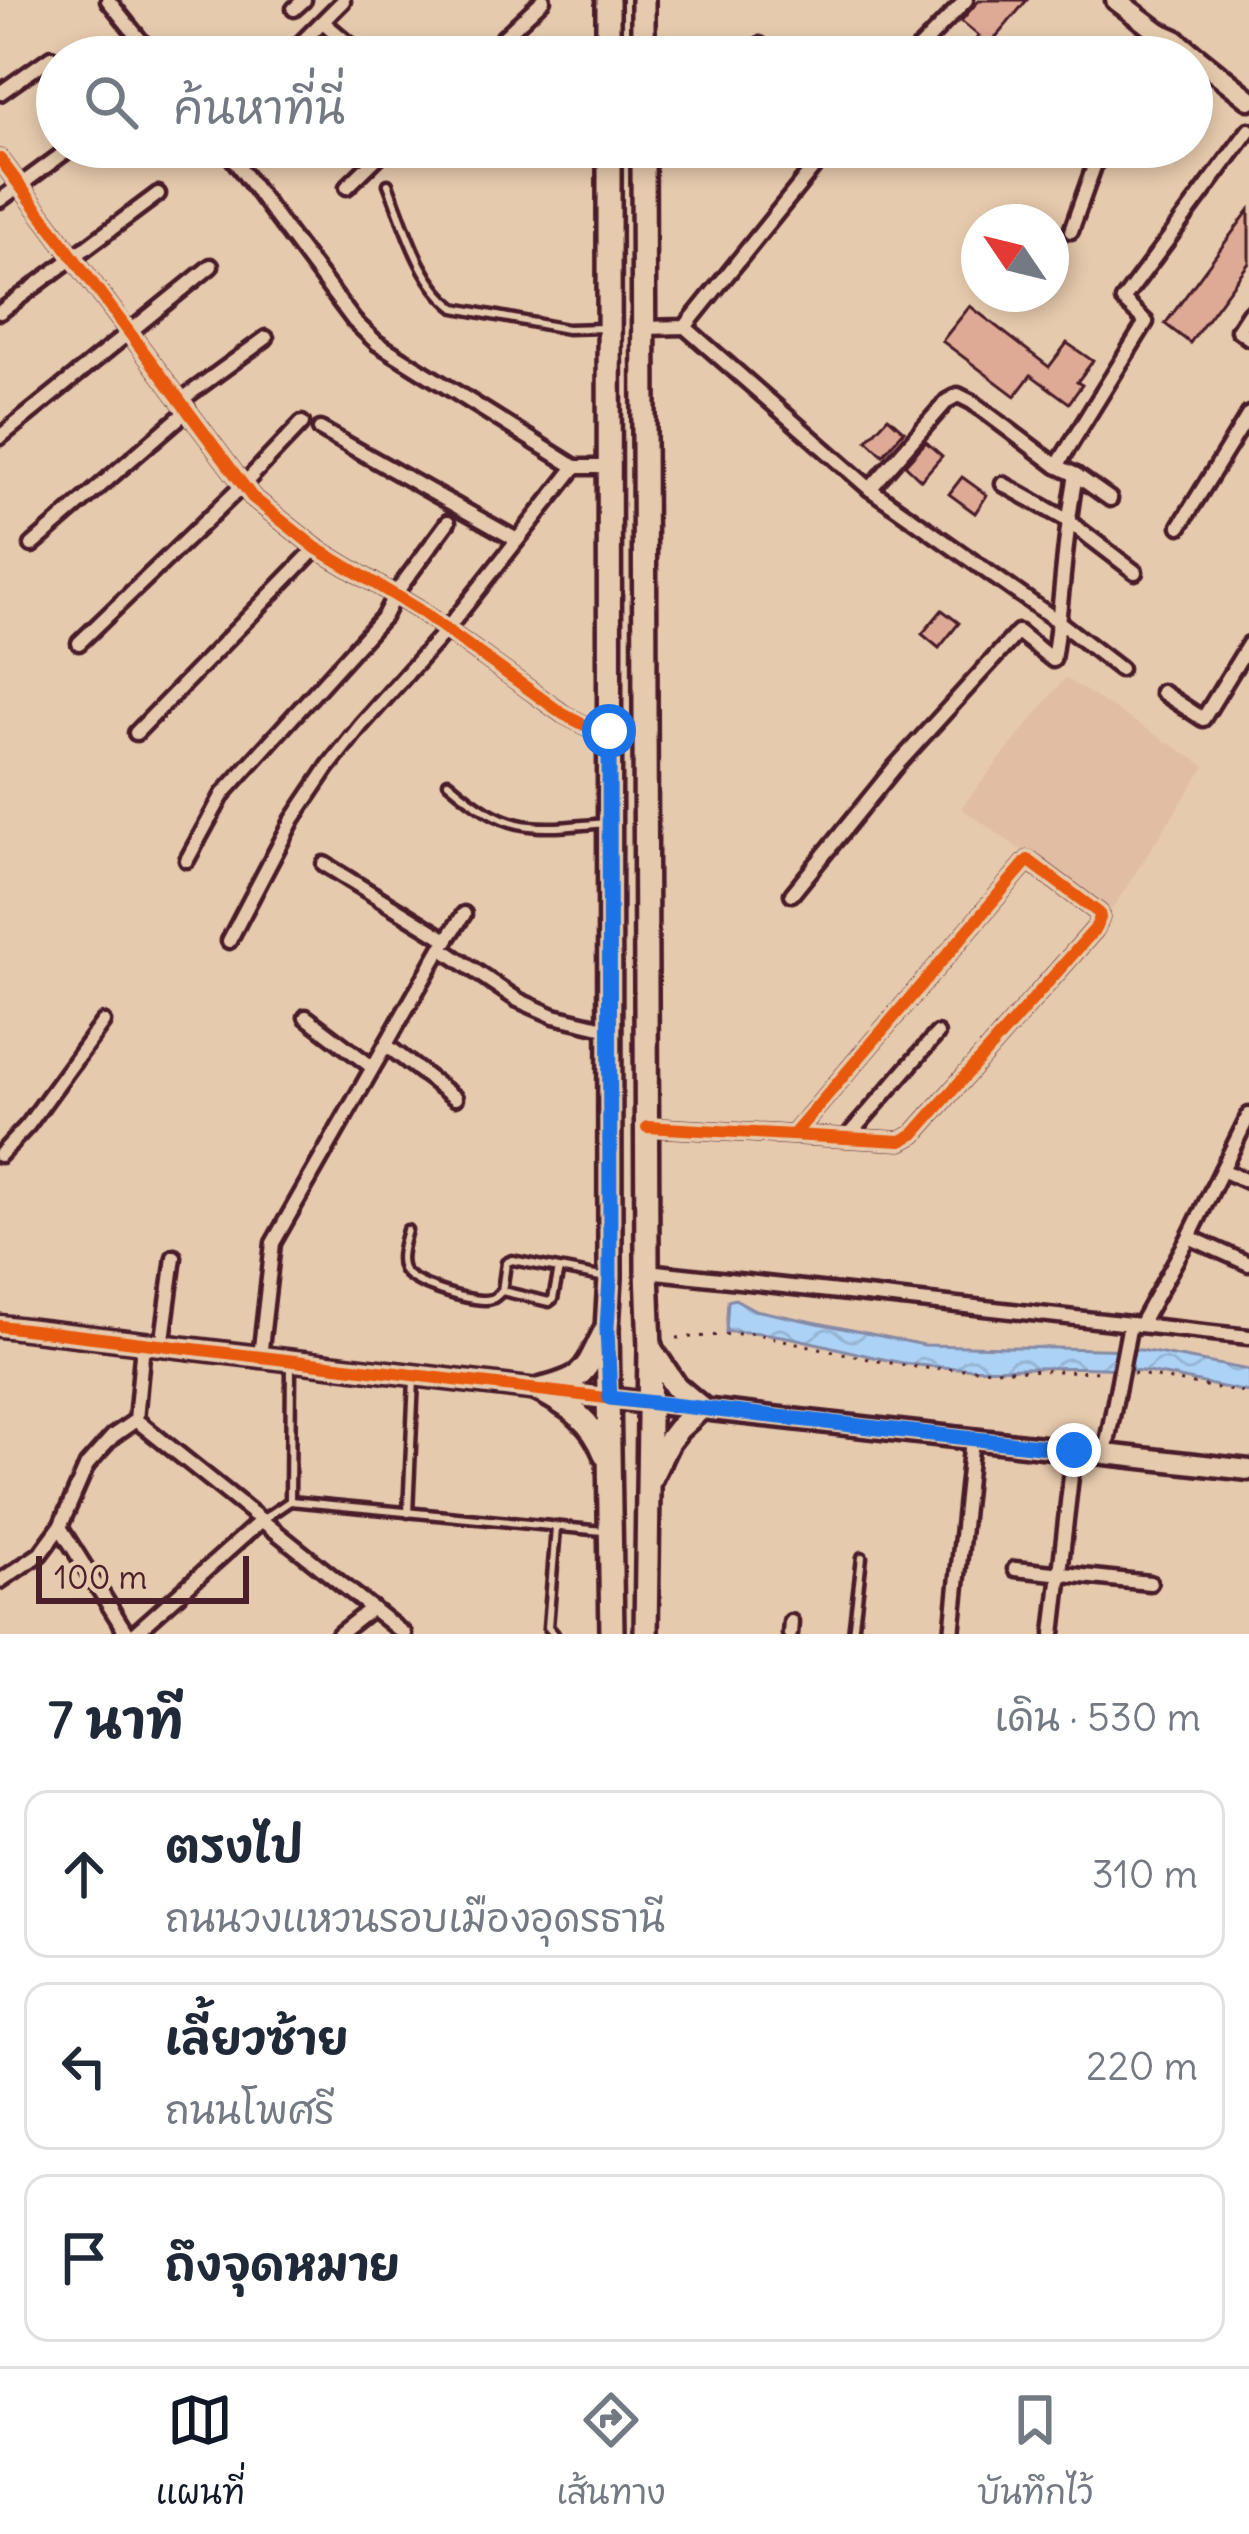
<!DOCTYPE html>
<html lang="th">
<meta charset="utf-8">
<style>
body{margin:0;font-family:Delius,"Playpen Sans Thai",sans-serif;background:#f6f6f7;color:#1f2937}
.compass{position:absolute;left:961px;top:204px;width:108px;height:108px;border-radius:50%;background:#fff;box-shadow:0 6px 18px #0003;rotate:305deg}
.scale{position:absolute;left:36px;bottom:30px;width:213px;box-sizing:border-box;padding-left:12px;border:6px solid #4a1f2b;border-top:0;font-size:33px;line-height:42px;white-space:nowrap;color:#4a1f2b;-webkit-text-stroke:9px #e6caad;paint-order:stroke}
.stop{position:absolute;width:36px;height:36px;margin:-27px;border:9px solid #1a73e8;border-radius:50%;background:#fff}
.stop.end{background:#1a73e8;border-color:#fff;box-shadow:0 3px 12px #0008}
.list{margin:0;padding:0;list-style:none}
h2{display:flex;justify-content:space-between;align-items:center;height:156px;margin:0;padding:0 48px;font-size:51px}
h2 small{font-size:39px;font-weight:400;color:#747a83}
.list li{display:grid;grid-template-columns:78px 1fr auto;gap:36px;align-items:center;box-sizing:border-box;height:168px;margin:0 24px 24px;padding:0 24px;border:3px solid #e0e1e3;border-radius:24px}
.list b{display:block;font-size:45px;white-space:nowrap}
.list p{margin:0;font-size:39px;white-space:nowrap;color:#747a83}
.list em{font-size:39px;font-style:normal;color:#747a83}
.icon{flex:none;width:66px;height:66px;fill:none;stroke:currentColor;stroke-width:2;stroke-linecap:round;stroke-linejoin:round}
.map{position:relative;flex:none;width:1249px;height:1634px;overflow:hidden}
.search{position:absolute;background:#fff;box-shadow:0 6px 18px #0003;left:36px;right:36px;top:36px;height:132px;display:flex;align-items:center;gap:30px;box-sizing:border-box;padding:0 42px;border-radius:66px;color:#747a83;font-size:45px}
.sheet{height:732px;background:#fff}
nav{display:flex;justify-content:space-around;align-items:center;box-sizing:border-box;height:168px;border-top:3px solid #e0e1e3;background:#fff;font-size:33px;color:#747a83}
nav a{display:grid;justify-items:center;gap:6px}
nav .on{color:#111827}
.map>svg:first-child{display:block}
.built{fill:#e1bda4}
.water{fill:url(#water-waves);stroke:#858aa5;stroke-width:3}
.building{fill:#dfaa95;stroke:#4a1f2b;stroke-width:3}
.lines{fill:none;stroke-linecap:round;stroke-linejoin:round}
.lane-casing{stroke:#4a1f2b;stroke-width:15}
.street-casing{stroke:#4a1f2b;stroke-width:21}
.secondary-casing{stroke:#4a1f2b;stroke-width:27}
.primary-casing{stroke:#4a1f2b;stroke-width:30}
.path{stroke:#4a1f2b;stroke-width:3;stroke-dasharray:3 9;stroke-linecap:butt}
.lane{stroke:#e6caad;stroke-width:6}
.street{stroke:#e6caad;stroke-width:12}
.secondary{stroke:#e6caad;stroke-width:18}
.primary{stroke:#e6caad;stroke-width:21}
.cycleway-casing{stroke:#e6caad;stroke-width:20}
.cycleway{stroke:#e8590c;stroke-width:12}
.route{stroke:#1a73e8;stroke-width:15}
</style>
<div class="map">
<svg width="1249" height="1634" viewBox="0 0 1249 1634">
<defs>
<pattern id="water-waves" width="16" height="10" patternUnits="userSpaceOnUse" patternTransform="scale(3)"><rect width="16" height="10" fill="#acd2f6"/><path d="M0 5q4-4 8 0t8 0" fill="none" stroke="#96b4d3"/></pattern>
</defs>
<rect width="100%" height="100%" fill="#e6caad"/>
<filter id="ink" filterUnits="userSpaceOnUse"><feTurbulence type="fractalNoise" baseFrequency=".00833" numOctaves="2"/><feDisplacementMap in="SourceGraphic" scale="24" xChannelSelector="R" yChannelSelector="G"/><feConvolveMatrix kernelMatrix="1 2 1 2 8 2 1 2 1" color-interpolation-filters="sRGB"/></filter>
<g filter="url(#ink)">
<!-- built -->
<polygon class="built" points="1065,678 1205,766 1110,912 961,808"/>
<!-- water -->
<path class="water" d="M 735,1299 L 755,1310 L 924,1345 L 1141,1350 L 1249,1370 L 1249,1392 C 1213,1386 1176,1376 1140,1371 C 1066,1362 991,1374 917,1365 C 853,1357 791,1329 726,1332 L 728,1301 Z"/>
<!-- building -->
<g class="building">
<polygon points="979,0 1027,0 986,49 996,57 959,57 979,36 961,21"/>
<polygon points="1249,210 1249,263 1190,343 1165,324"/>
<polygon points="970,306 1049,367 1067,343 1093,361 1077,382 1082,385 1069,403 1031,375 1015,396 942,341"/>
<polygon points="888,417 904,431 883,455 867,440"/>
<polygon points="926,442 942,456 921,480 905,465"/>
<polygon points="962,477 987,495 975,513 949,494"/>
<polygon points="942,610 959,623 939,648 922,634"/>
</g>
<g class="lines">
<!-- lane casing -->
<g class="lane-casing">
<g id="lane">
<path d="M 388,184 C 405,226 418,280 455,308 L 567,329 L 605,328"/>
<path d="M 448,782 C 508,834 530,830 605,823"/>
<path d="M 407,1230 C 404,1241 398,1258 403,1269 C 411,1285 467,1300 485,1300 C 494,1300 495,1297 502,1291"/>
<polyline points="559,1269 553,1299 549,1302 502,1291 506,1263 512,1260 606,1278"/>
<polyline points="290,1501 603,1531"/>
<polyline points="408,1513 414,1379"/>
<polyline points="262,1520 290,1501 291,1364"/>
<polyline points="554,1634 548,1627 556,1528"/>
<polyline points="853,1634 862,1557"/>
</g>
</g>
<!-- street casing -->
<g class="street-casing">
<g id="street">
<polyline points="108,0 154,57"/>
<polyline points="294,9 304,0"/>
<polyline points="323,22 364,57"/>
<polyline points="760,45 770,57"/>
<polyline points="287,57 343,1"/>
<polyline points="483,57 543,0"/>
<polyline points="911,57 966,0"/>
<polyline points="1162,57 1174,39"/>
<polyline points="0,93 51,57"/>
<polyline points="224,147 354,321 377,343 575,467 609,467"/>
<polyline points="0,159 252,497 316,548 419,610 563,714 590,728 609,731"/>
<polyline points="347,187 388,147"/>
<polyline points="0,200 72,147"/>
<polyline points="1071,231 1096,161 1105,147"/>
<polyline points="0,312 158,194"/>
<polyline points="1249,313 1238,330 1249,338"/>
<polyline points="685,327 870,489 1059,622 1120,669"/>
<polyline points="644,328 685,327 830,147"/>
<polyline points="181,400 266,338"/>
<polyline points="320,429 517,540"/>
<polyline points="0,437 211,266"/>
<polyline points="1003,484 1067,520 1135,572"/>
<polyline points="870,489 947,401 958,395 972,402 1057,466"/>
<polyline points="1110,499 1076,475 1057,466 1146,322 1123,300 1249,130"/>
<polyline points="1180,526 1249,414"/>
<polyline points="32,545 188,410"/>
<polyline points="79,643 242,486 302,423"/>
<polyline points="1162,692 1203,719 1249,644"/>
<polyline points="136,733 316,548"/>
<polyline points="187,860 223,794 384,616 395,594 448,522"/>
<polyline points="324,864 447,940"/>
<path d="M 792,894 L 895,767 L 1018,632 L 1053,660 C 1063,598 1064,536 1076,475"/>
<polyline points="229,941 293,819 328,767 361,725 447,629 575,467"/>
<polyline points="445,943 464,914"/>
<polyline points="306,1017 372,1067"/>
<polyline points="386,1045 455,1098"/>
<polyline points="647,1127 901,1141 914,1134 1095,929 1100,918 1099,913 1028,860 794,1134"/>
<polyline points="848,1136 937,1034"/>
<polyline points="0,1155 28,1125 103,1022"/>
<polyline points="1222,1170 1249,1182"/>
<polyline points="1189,1237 1249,1264"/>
<polyline points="647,1271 1249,1337"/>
<polyline points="1140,1325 1189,1237 1249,1115"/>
<polyline points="143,1344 136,1420 404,1634"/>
<polyline points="162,1347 174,1257"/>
<polyline points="260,1357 273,1243 441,948 518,1000 554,1016 609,1029"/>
<polyline points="1105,1453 1130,1324"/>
<polyline points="60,1527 127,1634"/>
<polyline points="1015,1569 1150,1583"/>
<polyline points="0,1581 40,1554 60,1527 87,1465 113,1436 136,1420"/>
<polyline points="134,1634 262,1520"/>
<polyline points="339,1634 372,1608"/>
<polyline points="790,1634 791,1622"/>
<polyline points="952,1634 972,1439"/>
<polyline points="1053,1634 1074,1450"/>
</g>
</g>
<!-- secondary casing -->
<g class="secondary-casing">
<g id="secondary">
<polyline points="1116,0 1158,32 1174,39 1249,99"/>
<polyline points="0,1326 648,1403 1249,1470"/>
</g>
</g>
<!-- primary casing -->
<g class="primary-casing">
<g id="primary">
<polyline points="608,0 608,57"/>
<polyline points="643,0 643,57"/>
<polyline points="609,147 610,1278 607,1329 612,1634"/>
<polyline points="643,147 647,1271 650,1348 646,1634"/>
<polyline points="650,1348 676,1387 701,1408 678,1429 668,1442 650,1479"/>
<path d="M 539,1390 C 569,1406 592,1420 605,1454"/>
<path d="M 539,1390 C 586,1378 584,1374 605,1331"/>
</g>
</g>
<!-- path -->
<g class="path">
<polyline points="677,1338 752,1333 878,1361 922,1368 1105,1372"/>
<polyline points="1133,1373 1249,1394"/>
</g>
<!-- lane -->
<use href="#lane" class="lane"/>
<!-- street -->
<use href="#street" class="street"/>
<!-- secondary -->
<use href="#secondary" class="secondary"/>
<!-- primary -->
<use href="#primary" class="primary"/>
<!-- cycleway casing -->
<g class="cycleway-casing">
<g id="cycleway">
<polyline points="0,159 252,497 316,548 419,610 563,714 590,728 609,731"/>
<polyline points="647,1127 901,1141 914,1134 1095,929 1100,918 1099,913 1028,860 794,1134"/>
<polyline points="0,1326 648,1403"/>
</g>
</g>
<!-- cycleway -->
<use href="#cycleway" class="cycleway"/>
</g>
</g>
<g class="lines" filter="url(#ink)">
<!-- route -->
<polyline class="route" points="609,731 610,1278 607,1328 610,1398 1074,1450"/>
</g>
</svg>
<svg class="compass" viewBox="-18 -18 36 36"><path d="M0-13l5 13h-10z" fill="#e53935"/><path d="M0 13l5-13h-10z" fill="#747a83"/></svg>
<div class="scale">100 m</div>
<div class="stop" style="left:609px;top:731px"></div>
<div class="stop end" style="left:1074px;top:1450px"></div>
<div class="search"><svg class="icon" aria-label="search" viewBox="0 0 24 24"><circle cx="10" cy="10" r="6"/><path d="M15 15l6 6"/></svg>ค้นหาที่นี่</div>
</div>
<section class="sheet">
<h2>7 นาที<small>เดิน · 530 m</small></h2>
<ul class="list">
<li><svg class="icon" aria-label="ahead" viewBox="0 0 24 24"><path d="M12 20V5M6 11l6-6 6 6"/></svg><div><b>ตรงไป</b><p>ถนนวงแหวนรอบเมืองอุดรธานี</p></div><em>310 m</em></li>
<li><svg class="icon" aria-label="left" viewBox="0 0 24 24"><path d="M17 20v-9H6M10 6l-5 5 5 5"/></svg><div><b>เลี้ยวซ้าย</b><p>ถนนโพศรี</p></div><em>220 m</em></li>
<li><svg class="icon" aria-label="arrive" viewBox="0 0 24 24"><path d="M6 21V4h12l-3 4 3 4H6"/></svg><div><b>ถึงจุดหมาย</b></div></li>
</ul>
</section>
<nav>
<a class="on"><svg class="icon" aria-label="map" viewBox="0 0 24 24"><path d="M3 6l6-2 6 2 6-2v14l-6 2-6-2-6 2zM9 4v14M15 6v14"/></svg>แผนที่</a>
<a><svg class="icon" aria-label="directions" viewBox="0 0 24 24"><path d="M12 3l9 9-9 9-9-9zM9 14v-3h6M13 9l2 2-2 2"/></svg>เส้นทาง</a>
<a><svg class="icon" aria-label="saved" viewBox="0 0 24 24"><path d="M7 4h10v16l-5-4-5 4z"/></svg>บันทึกไว้</a>
</nav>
